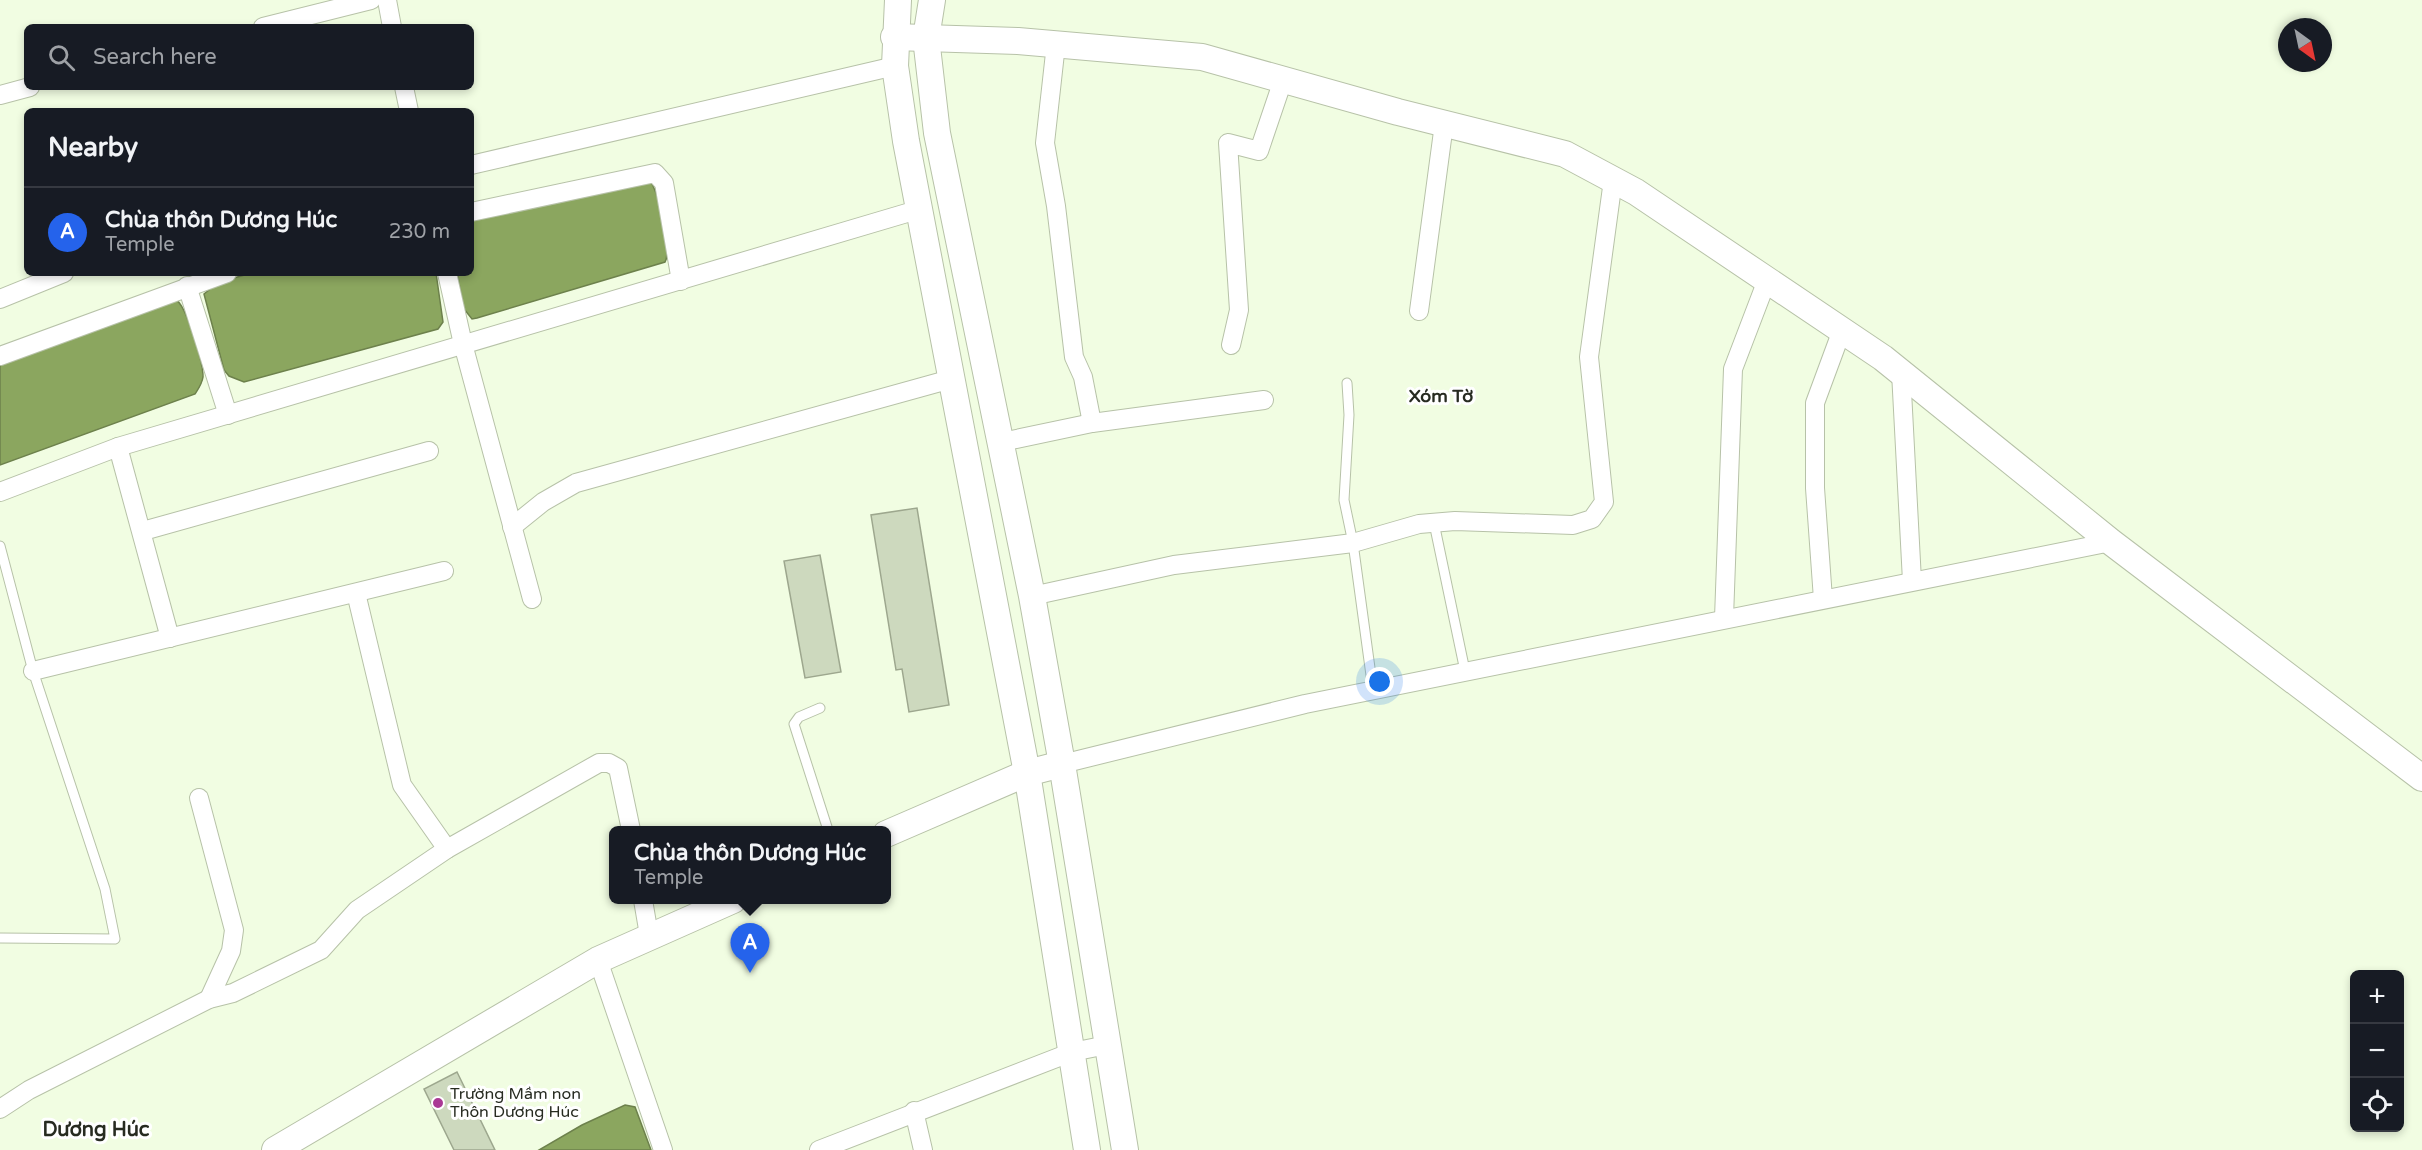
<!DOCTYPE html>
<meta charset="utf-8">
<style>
body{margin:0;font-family:"Varela Round",sans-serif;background:#20242c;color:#f1f3f6}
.controls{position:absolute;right:18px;bottom:18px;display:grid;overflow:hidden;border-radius:9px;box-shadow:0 3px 9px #0003}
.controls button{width:54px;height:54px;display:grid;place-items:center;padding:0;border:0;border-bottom:2px solid #363941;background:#171b24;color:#f1f3f6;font:30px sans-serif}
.compass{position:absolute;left:2278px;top:18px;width:54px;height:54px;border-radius:50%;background:#171b24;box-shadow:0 3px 9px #0003;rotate:147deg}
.you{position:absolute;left:1380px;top:682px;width:21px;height:21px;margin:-15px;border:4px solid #fff;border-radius:50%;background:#1a73e8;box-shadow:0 0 0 9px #1a73e833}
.badge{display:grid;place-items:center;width:39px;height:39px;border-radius:50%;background:#2563eb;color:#fff;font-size:20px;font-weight:700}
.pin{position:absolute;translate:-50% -50px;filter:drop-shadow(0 2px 3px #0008)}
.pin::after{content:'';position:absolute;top:32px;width:21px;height:18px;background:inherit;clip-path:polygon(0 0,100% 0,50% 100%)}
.popup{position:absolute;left:609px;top:826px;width:282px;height:78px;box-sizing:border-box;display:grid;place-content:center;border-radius:9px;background:#171b24;filter:drop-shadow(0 2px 4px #0005);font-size:20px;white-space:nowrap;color:#9ea1a6}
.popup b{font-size:22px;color:#f1f3f6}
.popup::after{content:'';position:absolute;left:50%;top:100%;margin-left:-12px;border:12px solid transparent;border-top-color:#171b24}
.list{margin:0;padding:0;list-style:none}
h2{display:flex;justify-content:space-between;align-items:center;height:78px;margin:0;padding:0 24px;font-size:26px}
h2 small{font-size:20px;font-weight:400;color:#9ea1a6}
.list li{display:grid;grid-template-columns:39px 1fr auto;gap:18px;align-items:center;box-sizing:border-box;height:90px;padding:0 24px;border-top:2px solid #363941}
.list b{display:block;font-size:22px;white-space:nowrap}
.list p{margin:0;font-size:20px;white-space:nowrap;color:#9ea1a6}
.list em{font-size:20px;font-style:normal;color:#9ea1a6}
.icon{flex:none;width:33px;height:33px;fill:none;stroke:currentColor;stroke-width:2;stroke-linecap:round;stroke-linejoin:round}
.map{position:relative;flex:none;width:2422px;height:1150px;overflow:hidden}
.search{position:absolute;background:#171b24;box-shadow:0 3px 9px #0003;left:24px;top:24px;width:450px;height:66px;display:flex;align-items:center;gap:15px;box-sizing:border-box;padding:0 21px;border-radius:9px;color:#9ea1a6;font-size:22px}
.panel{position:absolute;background:#171b24;box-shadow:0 3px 9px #0003;left:24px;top:108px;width:450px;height:168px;border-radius:9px}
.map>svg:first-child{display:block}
.water{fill:#8ba65f;stroke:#6d814c;stroke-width:1.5}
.building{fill:#cdd9be;stroke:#9da78e;stroke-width:1.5}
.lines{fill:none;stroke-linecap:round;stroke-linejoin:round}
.lane-casing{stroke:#b7c2a8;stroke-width:11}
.street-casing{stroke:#b7c2a8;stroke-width:20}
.secondary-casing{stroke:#b7c2a8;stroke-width:28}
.lane{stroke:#fff;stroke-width:9}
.street{stroke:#fff;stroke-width:18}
.secondary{stroke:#fff;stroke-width:26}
.poi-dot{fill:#aa3995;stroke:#fff;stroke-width:2}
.labels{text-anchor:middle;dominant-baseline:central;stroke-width:6;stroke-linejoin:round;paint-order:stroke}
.poi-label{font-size:16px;fill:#272b21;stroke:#fff;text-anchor:start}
.neighbourhood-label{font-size:18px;font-weight:bold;fill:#272b21;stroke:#fff}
.quarter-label{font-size:20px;font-weight:bold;fill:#272b21;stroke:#fff}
</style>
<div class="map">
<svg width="2422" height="1150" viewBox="0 0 2422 1150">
<rect width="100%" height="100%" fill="#f1fde2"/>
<!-- water -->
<g class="water">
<path d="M 649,180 C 659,189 672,251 665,262 L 477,318 L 472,319 L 464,309 L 457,273 L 471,273 L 471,217 Z"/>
<polygon points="252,273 436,273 443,322 438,329 244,382 229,376 224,370 204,294 219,282"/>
<path d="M 175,299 C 187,305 203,363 203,377 C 202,384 199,388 195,394 L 0,465 L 0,362 Z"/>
<polygon points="625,1105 635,1107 651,1150 539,1150 582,1125"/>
</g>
<!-- building -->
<g class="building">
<polygon points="917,508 949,705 909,712 902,669 896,670 871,515"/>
<polygon points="820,555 841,672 805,678 784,561"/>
<polygon points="457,1072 495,1150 454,1150 424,1089"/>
</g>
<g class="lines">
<!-- lane casing -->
<g class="lane-casing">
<g id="lane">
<polyline points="1347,383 1349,415 1344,500 1353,543 1373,690"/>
<polyline points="1434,523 1465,671"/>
<polyline points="0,546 33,671 105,889 115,939 0,938"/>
<polyline points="820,708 799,717 794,724 828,830"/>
</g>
</g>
<!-- street casing -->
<g class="street-casing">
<g id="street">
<polyline points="387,0 392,27"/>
<polyline points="263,27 371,0"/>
<polyline points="1056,44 1045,143 1056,206 1074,357 1083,377 1092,423"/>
<polyline points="404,87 409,111"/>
<polyline points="0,95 30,87"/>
<polyline points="471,165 895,66"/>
<polyline points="471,212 655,173 664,183 681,281"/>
<polyline points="447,273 463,344 532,599"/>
<polyline points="187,286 228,415"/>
<polyline points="0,299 64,273"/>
<polyline points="1419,311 1444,124"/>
<polyline points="1231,345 1239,310 1228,143 1259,151 1283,80"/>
<polyline points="0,356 227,273"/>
<polyline points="1901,372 1912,581"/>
<polyline points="1002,442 1092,423 1264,400"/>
<polyline points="118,447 170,638"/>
<polyline points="0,492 118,447 917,210"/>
<polyline points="512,527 543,502 576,483 951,379"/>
<polyline points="143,531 429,451"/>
<polyline points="356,593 402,785 447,849"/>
<polyline points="1032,596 1174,565 1353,543 1419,524 1455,521 1573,525 1592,519 1604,502 1589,357 1613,180"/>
<polyline points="1823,599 1815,488 1815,403 1842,330"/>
<polyline points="1724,618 1733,369 1767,280"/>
<polyline points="33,671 444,571"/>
<polyline points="1062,764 1305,704 2111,542"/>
<polyline points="199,798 234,930 231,951 209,999"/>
<polyline points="643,900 649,935"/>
<polyline points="598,960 663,1150"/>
<polyline points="0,1109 29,1090 209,999 233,993 321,950 357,910 447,849 599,763 609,763 618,768 631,830"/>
<polyline points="914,1111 923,1150"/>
<polyline points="819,1150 1072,1052 1107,1045"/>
</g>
</g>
<!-- secondary casing -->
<g class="secondary-casing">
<g id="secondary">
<polyline points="898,0 895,66 906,141 1027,773 1087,1150"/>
<polyline points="932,0 926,38 937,133 1032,596 1062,764 1125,1150"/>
<polyline points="894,37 1018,41 1202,57 1398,112 1565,154 1636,192 1883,358 2111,542 2422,778"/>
<polyline points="886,834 1027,773 1062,764"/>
<polyline points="275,1150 598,960 733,900"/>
</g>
</g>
<!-- lane -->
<use href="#lane" class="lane"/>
<!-- street -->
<use href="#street" class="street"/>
<!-- secondary -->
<use href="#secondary" class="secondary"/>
</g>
<!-- markers -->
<circle class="poi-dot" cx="438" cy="1103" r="6"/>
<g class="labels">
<!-- poi labels -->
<g class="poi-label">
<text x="450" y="1094">Trường Mầm non<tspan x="450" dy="18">Thôn Dương Húc</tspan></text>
</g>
<!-- neighbourhood labels -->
<g class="neighbourhood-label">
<text x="1441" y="396">Xóm Tờ</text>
</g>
<!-- quarter labels -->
<g class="quarter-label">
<text x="96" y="1130">Dương Húc</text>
</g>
</g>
</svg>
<div class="controls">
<button>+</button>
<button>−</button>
<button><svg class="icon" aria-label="locate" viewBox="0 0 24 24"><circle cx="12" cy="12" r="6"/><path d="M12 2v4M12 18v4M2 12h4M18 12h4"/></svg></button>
</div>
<svg class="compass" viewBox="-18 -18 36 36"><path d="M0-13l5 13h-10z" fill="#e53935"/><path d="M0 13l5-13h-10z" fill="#9ea1a6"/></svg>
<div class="you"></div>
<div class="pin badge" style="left:750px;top:973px">A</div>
<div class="popup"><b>Chùa thôn Dương Húc</b>Temple</div>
<div class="search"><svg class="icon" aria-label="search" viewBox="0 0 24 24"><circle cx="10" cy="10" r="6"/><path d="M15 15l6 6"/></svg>Search here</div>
<section class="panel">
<h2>Nearby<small></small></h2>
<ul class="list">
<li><span class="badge">A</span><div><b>Chùa thôn Dương Húc</b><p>Temple</p></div><em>230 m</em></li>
</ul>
</section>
</div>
